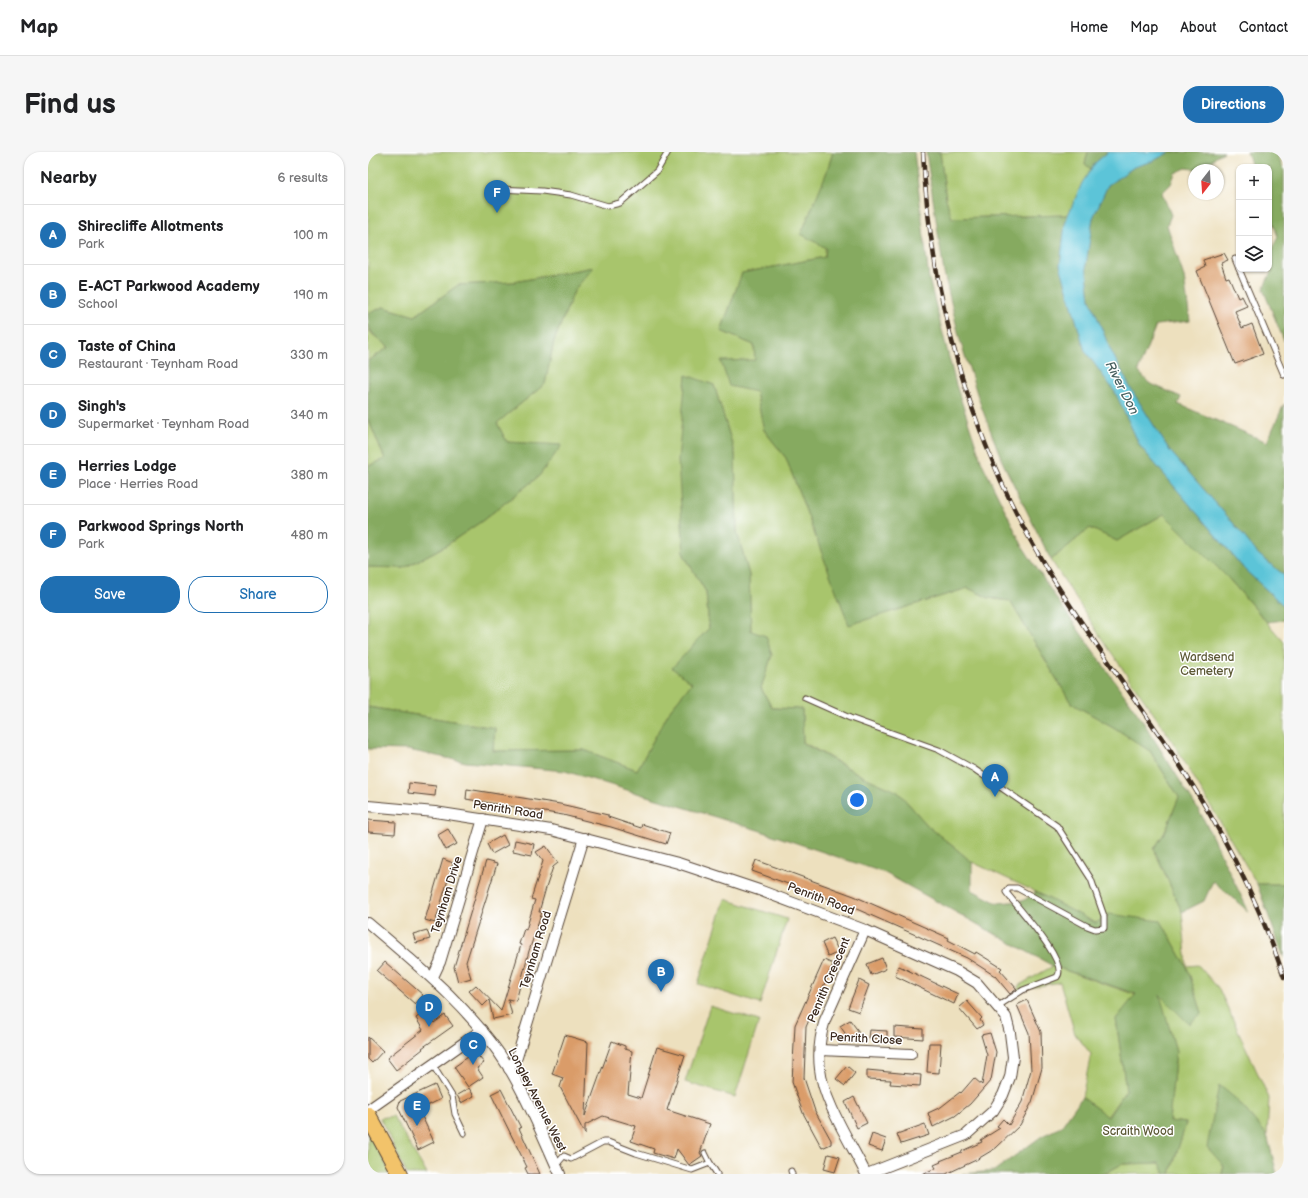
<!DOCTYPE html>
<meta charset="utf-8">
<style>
body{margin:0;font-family:"Balsamiq Sans",sans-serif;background:#f6f6f6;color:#202124}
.controls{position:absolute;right:12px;top:12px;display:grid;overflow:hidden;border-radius:8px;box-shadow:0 1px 3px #0004}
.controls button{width:36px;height:36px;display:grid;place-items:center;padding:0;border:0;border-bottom:1px solid #e0e0e0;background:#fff;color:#202124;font:20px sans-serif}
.compass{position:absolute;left:820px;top:12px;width:36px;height:36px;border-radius:50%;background:#fff;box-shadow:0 1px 3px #0004;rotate:197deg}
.you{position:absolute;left:489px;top:648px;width:14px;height:14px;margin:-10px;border:3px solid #fff;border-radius:50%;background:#1a73e8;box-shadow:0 0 0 6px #1a73e833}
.badge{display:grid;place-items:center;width:26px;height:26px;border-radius:50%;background:#1f6fb2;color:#fff;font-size:13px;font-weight:700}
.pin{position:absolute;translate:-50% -33px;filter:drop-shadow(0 1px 2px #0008)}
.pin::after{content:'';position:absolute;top:21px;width:14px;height:12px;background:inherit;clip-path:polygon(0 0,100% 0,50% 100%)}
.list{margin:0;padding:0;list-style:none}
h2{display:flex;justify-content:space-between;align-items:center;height:52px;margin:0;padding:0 16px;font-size:17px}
h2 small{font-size:13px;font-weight:400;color:#757577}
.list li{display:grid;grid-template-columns:26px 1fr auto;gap:12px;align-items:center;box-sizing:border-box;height:60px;padding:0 16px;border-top:1px solid #e0e0e0}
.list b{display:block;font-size:15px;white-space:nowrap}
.list p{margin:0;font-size:13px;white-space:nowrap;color:#757577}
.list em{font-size:13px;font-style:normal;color:#757577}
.actions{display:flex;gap:8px;padding:12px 16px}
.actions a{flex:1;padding:9px 0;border:1px solid #1f6fb2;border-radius:16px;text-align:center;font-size:14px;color:#1f6fb2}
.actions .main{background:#1f6fb2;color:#fff}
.icon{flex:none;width:22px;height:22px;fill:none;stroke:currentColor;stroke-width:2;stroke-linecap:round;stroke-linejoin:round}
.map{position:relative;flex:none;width:916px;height:1022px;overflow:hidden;border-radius:16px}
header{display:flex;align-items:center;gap:24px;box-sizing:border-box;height:56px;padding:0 20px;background:#fff;border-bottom:1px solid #e0e0e0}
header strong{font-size:19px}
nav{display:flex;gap:22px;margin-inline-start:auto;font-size:14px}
.intro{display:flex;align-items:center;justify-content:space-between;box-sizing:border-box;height:96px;padding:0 24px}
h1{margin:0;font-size:28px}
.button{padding:10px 18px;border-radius:16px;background:#1f6fb2;color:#fff;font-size:14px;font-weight:700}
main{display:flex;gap:24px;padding:0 24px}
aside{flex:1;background:#fff;border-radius:16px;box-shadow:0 1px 3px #0004}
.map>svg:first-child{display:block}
.green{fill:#a8c56c;stroke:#727845}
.forest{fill:#86aa60;stroke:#606a3f}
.water{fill:#5cc4d8;stroke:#4c777b}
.building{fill:#da9c69}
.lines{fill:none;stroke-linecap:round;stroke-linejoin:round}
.lane-casing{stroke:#564536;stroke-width:7}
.street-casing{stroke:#564536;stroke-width:12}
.primary-casing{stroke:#564536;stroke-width:18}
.lane{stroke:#fff;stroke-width:5}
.street{stroke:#fff;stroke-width:10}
.primary{stroke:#f2c36a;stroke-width:16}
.rail-casing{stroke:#3b2a1e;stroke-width:4.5}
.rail{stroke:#fff;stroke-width:3;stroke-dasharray:9;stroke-linecap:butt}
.labels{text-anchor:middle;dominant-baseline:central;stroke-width:3;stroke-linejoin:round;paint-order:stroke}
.park-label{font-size:12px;fill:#5c5835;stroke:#fff}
.street-label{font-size:12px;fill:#3b2a1e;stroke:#fff}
.water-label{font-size:13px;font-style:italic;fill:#47605f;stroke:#fff}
</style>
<header>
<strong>Map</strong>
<nav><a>Home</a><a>Map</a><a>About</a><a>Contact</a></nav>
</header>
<div class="intro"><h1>Find us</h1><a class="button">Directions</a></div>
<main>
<aside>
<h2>Nearby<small>6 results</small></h2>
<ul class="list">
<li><span class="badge">A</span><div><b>Shirecliffe Allotments</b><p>Park</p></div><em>100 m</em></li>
<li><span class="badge">B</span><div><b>E-ACT Parkwood Academy</b><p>School</p></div><em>190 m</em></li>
<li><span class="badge">C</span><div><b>Taste of China</b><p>Restaurant · Teynham Road</p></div><em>330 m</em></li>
<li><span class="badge">D</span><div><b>Singh's</b><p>Supermarket · Teynham Road</p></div><em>340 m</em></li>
<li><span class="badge">E</span><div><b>Herries Lodge</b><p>Place · Herries Road</p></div><em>380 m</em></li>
<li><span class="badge">F</span><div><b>Parkwood Springs North</b><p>Park</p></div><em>480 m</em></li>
</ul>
<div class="actions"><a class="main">Save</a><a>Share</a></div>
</aside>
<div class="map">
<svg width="916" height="1022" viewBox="0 0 916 1022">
<rect width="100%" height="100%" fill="#fff"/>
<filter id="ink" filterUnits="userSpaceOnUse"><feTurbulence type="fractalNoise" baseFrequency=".025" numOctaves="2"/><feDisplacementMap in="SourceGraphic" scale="8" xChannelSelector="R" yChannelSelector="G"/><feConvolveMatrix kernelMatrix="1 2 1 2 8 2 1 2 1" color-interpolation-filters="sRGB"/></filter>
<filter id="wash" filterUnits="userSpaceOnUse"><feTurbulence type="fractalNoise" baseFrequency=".012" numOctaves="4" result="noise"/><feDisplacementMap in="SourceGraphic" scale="16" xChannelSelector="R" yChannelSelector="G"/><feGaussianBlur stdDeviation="0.9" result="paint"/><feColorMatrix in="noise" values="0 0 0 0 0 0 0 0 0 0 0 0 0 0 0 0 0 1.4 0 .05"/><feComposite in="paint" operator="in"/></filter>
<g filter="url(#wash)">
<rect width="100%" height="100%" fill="#ede0be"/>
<!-- green -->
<g class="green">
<polygon points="0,0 465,0 458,22 457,105 374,121 353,179 386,193 388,240 396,278 418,306 481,472 600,436 621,446 642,449 703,551 747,576 782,599 811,645 797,680 786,697 814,760 819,814 830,813 851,837 901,946 899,983 868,947 854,1022 802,1022 818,971 801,969 808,899 791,842 834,861 819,815 793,769 728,772 668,740 604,710 560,674 530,640 494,624 435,590 434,557 404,556 393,536 404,503 383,479 381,423 369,380 367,301 346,233 318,224 316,403 338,440 341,476 305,516 324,531 302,558 269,618 216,598 125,599 127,576 0,555 0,415 36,416 77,394 114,369 171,324 193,293 139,290 129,271 177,232 186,189 207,137 225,115 146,130 90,133 47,164 15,155 0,162"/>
<polygon points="572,0 720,0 717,12 723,17 700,63 583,66 578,47"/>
<polygon points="0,172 4,182 21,195 0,209"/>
<polygon points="0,267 17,307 0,314"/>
<polygon points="796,362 861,427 916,490 916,732 889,732 803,587 732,484 683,408 722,376 749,389"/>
<polygon points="357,747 419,767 392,852 330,832"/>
<polygon points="685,814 768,843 748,867 758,938 739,965 714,945 723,902 707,882 692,830 651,838 650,834"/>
<polygon points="342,854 391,869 367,945 317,930"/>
<polygon points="25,964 59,1022 39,1022 12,966"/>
<polygon points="0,976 23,1022 6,1022 0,1010"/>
<polygon points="793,1011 797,1022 736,1022 754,1012"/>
</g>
<!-- forest -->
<g class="forest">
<polygon points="465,0 546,0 561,127 588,233 614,311 655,395 688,446 774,568 834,664 881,760 845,729 836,749 814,760 786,697 797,680 811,645 782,599 747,576 703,551 642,449 621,446 600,436 481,473 418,306 396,278 388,240 361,234 353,209 387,208 386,193 353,179 374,121 457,105 458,96 433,82 458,22"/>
<polygon points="558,0 572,0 578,47 584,66 700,63 697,72 692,113 717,199 747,240 772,294 877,418 916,454 916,468 899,470 861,427 796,362 749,389 722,376 683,408 635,311 613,254 592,188 576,121"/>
<polygon points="720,0 740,0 727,11 723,17 717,12"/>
<polygon points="802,0 856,0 850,3 833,18 818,16 807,21 803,32 794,41 803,63 799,73 816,125 822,169 788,173 770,219 781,231 813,245 810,252 899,290 916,252 916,423 890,402 866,372 802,299 763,237 742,197 722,147 718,113 725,66 740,33 766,15 785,9"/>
<polygon points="879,0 908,0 916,18 916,189 895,137 905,116 901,103 910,85 901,61 901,15 884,15"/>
<path d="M 226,115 L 207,137 L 186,189 L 177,232 L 129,271 L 139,290 L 194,293 L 171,324 L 114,369 L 77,394 L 36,416 L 0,415 L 0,314 L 17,307 L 0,267 L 0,209 L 21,195 C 7,184 0,182 0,162 L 15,155 L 47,164 L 90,133 L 146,130 Z"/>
<polygon points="318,223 346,233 367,301 369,380 381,423 383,479 398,484 404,503 393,536 404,556 434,557 435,591 494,624 530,640 560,674 604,710 604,738 629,751 655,749 668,740 728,771 741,762 793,769 819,815 834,861 821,872 792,843 808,899 801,969 818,971 802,1022 797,1022 792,1011 754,1012 736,1022 594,1022 626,1019 674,984 693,975 714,945 740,965 758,938 748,867 768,842 685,814 517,721 390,678 197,619 98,610 40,598 0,597 0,555 127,576 125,599 216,598 269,618 302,558 324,531 304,516 341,476 338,440 316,403 310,308"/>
<polygon points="889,732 916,732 916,806"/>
<polygon points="851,933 868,947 899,983 909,1022 854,1022 856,1014 839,995"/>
</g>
<!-- water -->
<polygon class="water" points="740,0 802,0 785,9 766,15 740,33 725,66 718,113 722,147 742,197 763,237 802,299 866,372 890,402 916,423 916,454 877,418 772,294 747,240 717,199 692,113 697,72 700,63 714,31 727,11"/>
<g id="blocks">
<!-- building -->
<g class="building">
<polygon points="856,101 860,108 853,111 858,126 861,125 870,146 874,144 879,154 867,159 874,176 884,172 895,202 867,212 829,119 837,115 835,108"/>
<polygon points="41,631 68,634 67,644 40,641"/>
<polygon points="99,637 192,652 240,663 240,665 273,676 274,672 302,681 298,692 243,675 195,663 98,647"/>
<polygon points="0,668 28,670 27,682 0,680"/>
<polygon points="80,677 89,692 78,698 70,683"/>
<polygon points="135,683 140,693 124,702 119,692"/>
<polygon points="147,688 166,692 164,703 145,699"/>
<polygon points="178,694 190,711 185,715 178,736 171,760 174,760 161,799 148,849 140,847 144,863 125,867 121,848 115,854 101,839 108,833 133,859 153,793 151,792 156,777 158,778 167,748 163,747 175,709 168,700"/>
<polygon points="75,707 85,711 67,771 57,768"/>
<polygon points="388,708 486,744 581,786 580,788 607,802 608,800 634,816 632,818 649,837 642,842 627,824 599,806 550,784 484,755 384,719"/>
<polygon points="118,709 129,712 98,810 103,826 90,830 86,815"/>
<polygon points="59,778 62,787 48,791 45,782"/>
<polygon points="464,786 471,800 460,805 454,791"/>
<polygon points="514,806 518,817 503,823 499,812"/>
<polygon points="456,808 465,812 438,875 436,926 447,959 463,988 463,992 454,996 435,961 424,930 427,873"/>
<polygon points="17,810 55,843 47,852 9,819"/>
<polygon points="531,814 590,842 586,852 527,824"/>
<polygon points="491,828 501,833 491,860 480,856"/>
<polygon points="659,848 673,880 674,916 664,950 652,973 628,996 608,1008 578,1022 554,1022 568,1016 566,1013 573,1010 572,1009 594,1000 594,999 614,990 613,988 632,976 629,974 635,967 641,973 654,950 663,918 661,881 649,853"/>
<polygon points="599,849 614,866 612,868 615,873 609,877 591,856"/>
<polygon points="58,859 66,871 77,863 85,874 54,896 55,897 28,918 19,906 55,878 48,866"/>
<polygon points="482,868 491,880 481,887 472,874"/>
<polygon points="526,875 555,877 555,887 526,885"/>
<polygon points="502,878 519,879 519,887 501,886"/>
<polygon points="622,881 628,900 623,928 602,952 587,964 565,975 560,961 573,955 592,940 593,941 606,926 614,933 619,903 613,883"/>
<polygon points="197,883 220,890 217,964 244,889 257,894 257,897 264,899 260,942 273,946 289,895 317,903 299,958 342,972 332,1001 334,1004 321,1013 309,997 306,1007 285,1001 286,997 263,989 268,974 235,964 217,973 217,982 192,935 195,926 184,922"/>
<polygon points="0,885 15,899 4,911 0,907"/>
<polygon points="561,891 573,891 571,921 559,920"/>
<polygon points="107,900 116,911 109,916 115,925 100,935 86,915"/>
<polygon points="479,914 487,921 477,934 468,927"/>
<polygon points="499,918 553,923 552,934 522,932 523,928 499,927"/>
<polygon points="67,933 73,947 51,958 66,990 50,998 30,955 32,949"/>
<polygon points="101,936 106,944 93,951 89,943"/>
<polygon points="133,937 153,976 151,976 172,1022 160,1022 157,1016 159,1015 123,942"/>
<polygon points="486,945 499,971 489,976 477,950"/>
<polygon points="557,972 561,983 533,992 529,982"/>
<polygon points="504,982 518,987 514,999 500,994"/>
<polygon points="460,1002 472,1005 467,1020 456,1017"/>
</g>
</g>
</g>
<g filter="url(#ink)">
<use href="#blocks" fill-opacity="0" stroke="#564536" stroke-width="1"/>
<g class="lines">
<!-- lane casing -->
<g class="lane-casing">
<g id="lane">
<polyline points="132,37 174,39 203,43 240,54 252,51 289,19 300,0"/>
<polyline points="867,107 871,117"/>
<polyline points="871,117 916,223"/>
<path d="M 437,546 L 482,566 L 571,598 L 606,617 L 689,674 L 723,727 L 736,764 L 736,776 L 727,777 L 719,774 L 649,736 L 641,736 L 638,740 C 648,754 702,811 689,825 L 655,838 L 630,854"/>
<polyline points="64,912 84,944 87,962 96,981"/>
<polyline points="337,1001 342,1011"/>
<polyline points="188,1013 196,1004 203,1007 235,990 240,990 268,1001 324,1018 342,1011 349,1022"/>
<polyline points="423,1019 424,1022"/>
</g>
</g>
<!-- street casing -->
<g class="street-casing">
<g id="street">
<polyline points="0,654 67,660 183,678 310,711 391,738 497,778 589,819 609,831 638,865 642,881 645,905 642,925 635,943 625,959 598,983 499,1022"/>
<path d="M 0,771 C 52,815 104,857 141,916 C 161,949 176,987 192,1022"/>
<path d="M 497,778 L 457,868 C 452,884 450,901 452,917 C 455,949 484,993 498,1022"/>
<polyline points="65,825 72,810 115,667"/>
<polyline points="452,898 543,902"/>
<polyline points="141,917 149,905 216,686"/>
<polyline points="0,958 114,878"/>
</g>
</g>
<!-- primary casing -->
<g class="primary-casing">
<polyline id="primary" points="0,963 32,1022"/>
</g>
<!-- lane -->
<use href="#lane" class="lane"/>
<!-- street -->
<use href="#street" class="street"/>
<!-- primary -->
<use href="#primary" class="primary"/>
<!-- rail casing -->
<g class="rail-casing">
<path id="rail" d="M 555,0 C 562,147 605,296 682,422 C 722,487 769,548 811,612 C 854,678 891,750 916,825"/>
</g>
<!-- rail -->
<use href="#rail" class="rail"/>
</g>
</g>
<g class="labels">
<!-- park labels -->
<g class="park-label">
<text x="839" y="505">Wardsend<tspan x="839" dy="14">Cemetery</tspan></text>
<text x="770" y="979">Scraith Wood</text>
</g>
<!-- street labels -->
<g class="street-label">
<text transform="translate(140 658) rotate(9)">Penrith Road</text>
<text transform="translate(79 743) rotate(-73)">Teynham Drive</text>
<text transform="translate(453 747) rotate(21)">Penrith Road</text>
<text transform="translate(168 798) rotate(-73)">Teynham Road</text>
<text transform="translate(461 828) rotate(-67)">Penrith Crescent</text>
<text transform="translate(498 887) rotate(3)">Penrith Close</text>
<text transform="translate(169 948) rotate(63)">Longley Avenue West</text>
</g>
<!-- water labels -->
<g class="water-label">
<text transform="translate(754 236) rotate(63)">River Don</text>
</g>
</g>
</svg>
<div class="controls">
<button>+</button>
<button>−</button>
<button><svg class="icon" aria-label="layers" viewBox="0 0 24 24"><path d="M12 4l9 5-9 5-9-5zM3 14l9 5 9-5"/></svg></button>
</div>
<svg class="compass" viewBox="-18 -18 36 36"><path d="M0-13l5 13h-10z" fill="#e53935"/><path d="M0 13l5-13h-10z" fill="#757577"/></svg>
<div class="you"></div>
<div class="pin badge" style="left:627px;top:645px">A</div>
<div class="pin badge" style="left:293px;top:840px">B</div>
<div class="pin badge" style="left:105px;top:913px">C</div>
<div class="pin badge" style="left:61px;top:875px">D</div>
<div class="pin badge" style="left:49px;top:974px">E</div>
<div class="pin badge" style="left:129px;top:61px">F</div>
</div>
</main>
